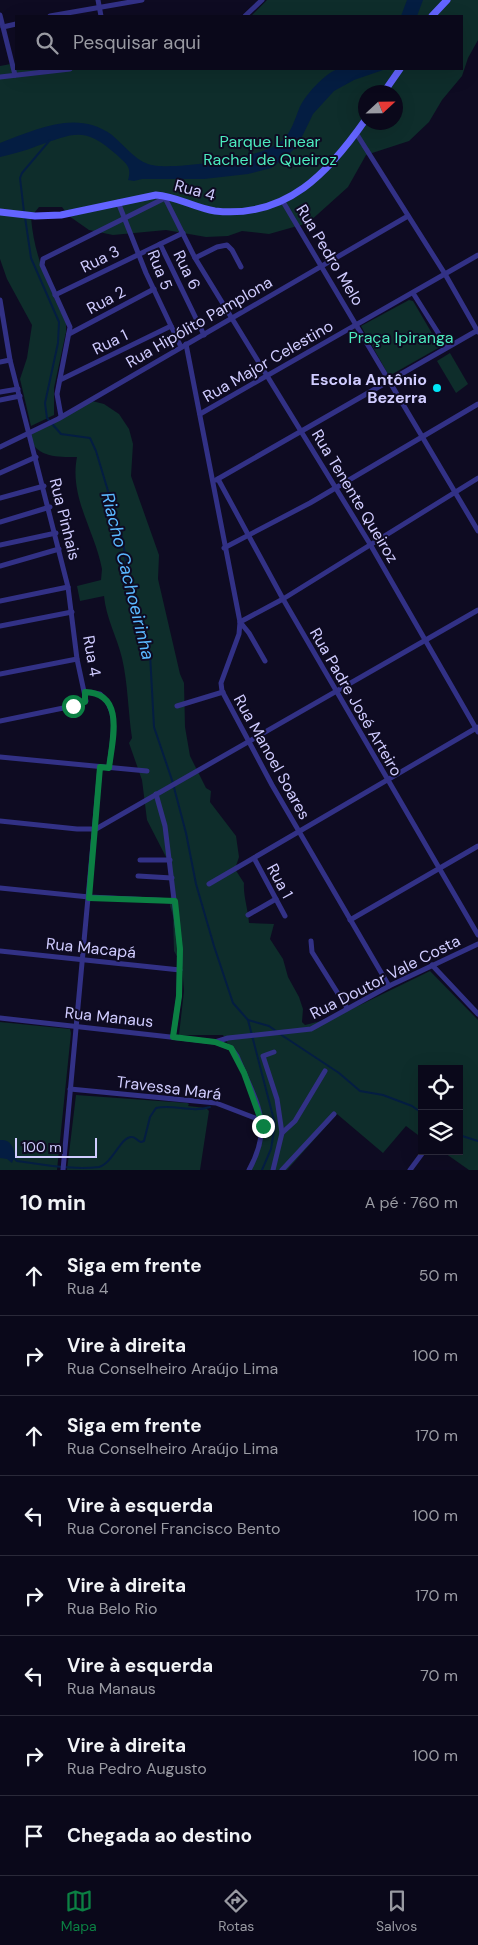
<!DOCTYPE html>
<html lang="pt">
<meta charset="utf-8">
<style>
body{margin:0;font-family:"DM Sans",sans-serif;background:#131123;color:#f1f3f6}
.controls{position:absolute;right:15px;bottom:15px;display:grid;overflow:hidden;border-radius:0px;box-shadow:0 5px 20px #0002}
.controls button{width:45px;height:45px;display:grid;place-items:center;padding:0;border:0;border-bottom:1px solid #2a2939;background:#0a081a;color:#f1f3f6;font:25px sans-serif}
.compass{position:absolute;left:358px;top:85px;width:45px;height:45px;border-radius:50%;background:#0a081a;box-shadow:0 5px 20px #0002;rotate:68deg}
.scale{position:absolute;left:15px;bottom:12px;width:82px;box-sizing:border-box;padding-left:5px;border:2px solid #d0ccff;border-top:0;font-size:14px;line-height:18px;white-space:nowrap;color:#d0ccff;-webkit-text-stroke:4px #0e0b22;paint-order:stroke}
.stop{position:absolute;width:15px;height:15px;margin:-11px;border:4px solid #0b8043;border-radius:50%;background:#fff}
.stop.end{background:#0b8043;border-color:#fff;box-shadow:0 1px 5px #0008}
.list{margin:0;padding:0;list-style:none}
h2{display:flex;justify-content:space-between;align-items:center;height:65px;margin:0;padding:0 20px;font-size:21px}
h2 small{font-size:16px;font-weight:400;color:#999aa2}
.list li{display:grid;grid-template-columns:32px 1fr auto;gap:15px;align-items:center;box-sizing:border-box;height:80px;padding:0 20px;border-top:1px solid #2a2939}
.list b{display:block;font-size:19px;white-space:nowrap}
.list p{margin:0;font-size:16px;white-space:nowrap;color:#999aa2}
.list em{font-size:16px;font-style:normal;color:#999aa2}
.icon{flex:none;width:28px;height:28px;fill:none;stroke:currentColor;stroke-width:2;stroke-linecap:round;stroke-linejoin:round}
.map{position:relative;flex:none;width:478px;height:1170px;overflow:hidden}
.search{position:absolute;background:#0a081a;box-shadow:0 5px 20px #0002;left:15px;right:15px;top:15px;height:55px;display:flex;align-items:center;gap:12px;box-sizing:border-box;padding:0 18px;border-radius:0px;color:#999aa2;font-size:19px}
.sheet{height:705px;background:#0a081a}
nav{display:flex;justify-content:space-around;align-items:center;box-sizing:border-box;height:70px;border-top:1px solid #2a2939;background:#0a081a;font-size:14px;color:#999aa2}
nav a{display:grid;justify-items:center;gap:2px}
nav .on{color:#0b8043}
.map>svg:first-child{display:block}
.green{fill:#0e2d2b;fill-rule:evenodd}
.water{fill:#041d42}
.lines{fill:none;stroke-linecap:round;stroke-linejoin:round}
.stream{stroke:#041d42;stroke-width:2}
.street{stroke:#323186;stroke-width:5}
.secondary{stroke:#6364ff;stroke-width:7}
.route{stroke:#0b8043;stroke-width:6}
.poi-dot{fill:#00e6f7;stroke:#0e0b22;stroke-width:2}
.labels{text-anchor:middle;dominant-baseline:central;stroke-width:4;stroke-linejoin:round;paint-order:stroke}
.park-label{font-size:16px;fill:#4cebbe;stroke:#0e0b22}
.street-label{font-size:16px;fill:#d0ccff;stroke:#0e0b22}
.poi-label{font-size:16px;font-weight:bold;fill:#d0ccff;stroke:#0e0b22;text-anchor:end}
.water-label{font-size:18px;font-style:italic;fill:#5ab8ff;stroke:#0e0b22}
</style>
<div class="map">
<svg width="478" height="1170" viewBox="0 0 478 1170">
<rect width="100%" height="100%" fill="#0e0b22"/>
<!-- green -->
<g class="green">
<path d="M 267,0 L 478,0 L 478,40 L 468,58 L 462,76 L 442,100 L 429,122 L 409,141 L 366,155 L 348,187 L 308,223 L 269,234 L 242,231 L 228,236 L 206,237 L 166,230 L 113,235 L 89,230 L 69,216 L 62,207 L 39,207 L 31,217 C 34,257 49,287 66,323 L 66,332 L 54,388 L 54,415 L 31,426 L 20,379 L 27,358 L 32,325 L 7,279 L 0,259 L 0,66 L 16,63 L 16,69 L 462,69 L 462,16 L 251,16 ZM 366,92 L 396,92 L 396,122 L 366,122 Z"/>
<polygon points="409,300 413,301 440,347 389,376 361,326"/>
<polygon points="450,353 468,384 456,393 437,361"/>
<path d="M 92,401 L 104,404 L 119,414 L 129,429 L 133,444 L 131,476 L 159,555 L 158,579 L 180,674 L 184,683 L 185,727 L 190,756 L 206,788 L 211,791 L 210,802 L 236,836 L 239,857 L 235,869 L 244,883 C 243,895 248,909 249,923 L 274,924 L 270,939 L 283,959 L 288,977 L 299,997 L 303,1009 L 302,1022 L 305,1025 L 321,1021 L 323,1023 L 430,971 L 478,1020 L 478,1170 L 469,1170 L 442,1151 L 459,1151 L 459,1069 L 422,1069 L 422,1138 L 406,1126 L 383,1153 L 337,1114 L 287,1170 L 248,1170 C 254,1157 260,1144 260,1129 C 259,1101 237,1060 223,1035 L 179,1035 L 184,991 L 182,965 L 174,951 L 173,916 L 170,906 L 172,882 L 167,859 L 147,820 L 142,780 L 129,743 L 132,738 C 128,711 128,684 122,658 C 117,637 106,618 104,596 L 80,601 L 77,586 L 101,580 L 102,569 C 95,531 69,497 77,457 C 57,457 37,458 28,436 Z"/>
<polygon points="0,1022 70,1029 71,1033 57,1170 0,1170"/>
<polygon points="76,1095 187,1103 189,1104 188,1106 206,1108 209,1111 200,1170 67,1170"/>
</g>
<!-- water -->
<g class="water">
<polygon points="407,0 423,0 417,16 401,16"/>
<path d="M 338,69 L 386,69 L 354,80 L 334,91 L 313,114 L 298,145 L 287,156 L 271,168 L 248,174 L 204,179 L 142,179 L 134,181 L 128,180 C 132,166 126,164 117,155 C 84,126 75,133 37,146 C 25,151 12,154 0,157 L 0,143 C 36,130 76,109 112,135 C 123,144 134,159 148,164 C 164,170 220,162 238,158 C 254,154 272,150 284,139 C 291,132 295,119 299,109 C 304,96 325,73 338,69 Z"/>
<path d="M 0,1140 C 10,1139 13,1146 15,1155 L 12,1163 L 7,1159 L 0,1158 Z"/>
</g>
<g class="lines">
<!-- stream -->
<g class="stream">
<polyline points="24,212 20,178 22,173 50,140"/>
<polyline points="25,217 31,258 59,322 58,343 45,403 47,418 61,434 90,438 96,451 123,541 127,570 150,654 154,727 172,780 186,833 196,884 214,946 233,1003 248,1020 269,1026 276,1031"/>
<polyline points="248,1020 275,1124 271,1149 262,1170"/>
<polyline points="280,1034 339,1073 360,1091 383,1095 412,1106 422,1113"/>
<polyline points="459,1135 478,1141"/>
<path d="M 14,1158 L 17,1161 C 43,1165 73,1170 99,1167 C 113,1163 121,1136 132,1137 C 136,1137 137,1141 141,1142 L 144,1141 L 150,1117 L 156,1108 C 174,1104 191,1113 210,1107"/>
</g>
<!-- street -->
<g class="street">
<polyline points="98,0 101,16"/>
<polyline points="0,15 15,75"/>
<polyline points="50,16 142,0"/>
<polyline points="245,16 262,0"/>
<polyline points="3,27 16,24"/>
<polyline points="0,77 70,69"/>
<polyline points="356,133 445,274 478,332"/>
<polyline points="164,196 195,258 370,544 478,732"/>
<polyline points="282,200 478,531"/>
<polyline points="118,202 146,273 181,347"/>
<polyline points="160,244 204,335"/>
<polyline points="195,258 217,247 227,245 232,250 241,267"/>
<polyline points="413,293 447,347"/>
<polyline points="55,295 183,233"/>
<polyline points="0,300 10,360 68,587 77,659 86,701 73,706 0,721"/>
<polyline points="69,334 154,289"/>
<polyline points="186,344 240,622 239,634 221,683 222,691 272,785 389,986"/>
<polyline points="0,362 10,360"/>
<polyline points="60,380 171,326"/>
<polyline points="0,392 18,389"/>
<polyline points="0,400 20,396"/>
<polyline points="200,414 478,255"/>
<polyline points="61,416 57,394 70,327 42,265 43,259 165,198"/>
<polyline points="0,447 58,419 408,216"/>
<polyline points="0,473 36,457"/>
<polyline points="218,479 283,599 478,935"/>
<polyline points="216,480 478,330"/>
<polyline points="0,498 44,486"/>
<polyline points="0,522 50,507"/>
<polyline points="0,545 56,533"/>
<polyline points="224,548 310,503 478,404"/>
<polyline points="0,566 59,549"/>
<polyline points="0,601 68,587"/>
<polyline points="0,626 72,612"/>
<polyline points="265,661 249,633 240,622 283,599 478,478"/>
<polyline points="0,674 77,659"/>
<path d="M 85,692 L 100,694 C 122,711 111,744 109,768"/>
<polyline points="177,706 223,692"/>
<polyline points="0,757 147,771"/>
<polyline points="156,794 165,826 180,949 179,996 173,1037"/>
<polyline points="0,821 77,829 96,829 478,610"/>
<polyline points="254,858 285,916"/>
<polyline points="140,860 170,860"/>
<polyline points="138,876 172,878"/>
<polyline points="209,884 478,727"/>
<polyline points="0,888 89,897 175,901"/>
<polyline points="248,915 276,899"/>
<polyline points="350,920 478,846"/>
<polyline points="311,941 312,952 347,1008"/>
<polyline points="0,951 180,970"/>
<polyline points="432,965 478,1014"/>
<path d="M 0,1018 L 215,1042 L 231,1048 L 237,1056 C 255,1101 275,1123 249,1170"/>
<polyline points="215,1042 228,1038 311,1029 389,986 478,944"/>
<polyline points="70,1089 216,1103 263,1121"/>
<polyline points="282,1133 295,1121 325,1071"/>
<polyline points="63,1170 100,767"/>
<polyline points="273,1170 282,1133 277,1099 263,1056 274,1052"/>
<polyline points="282,1170 334,1114"/>
<polyline points="410,1170 424,1151"/>
</g>
<!-- secondary -->
<g class="secondary">
<polyline points="432,16 447,0"/>
<polyline points="384,92 400,69"/>
<path d="M 0,212 L 35,216 L 61,215 L 156,195 C 176,196 195,208 215,211 C 287,219 329,172 366,119"/>
</g>
</g>
<g class="lines">
<!-- route -->
<path class="route" d="M 73,706 L 85,702 L 85,692 C 126,693 112,741 109,768 L 100,767 L 89,898 L 175,901 L 180,949 L 179,996 L 173,1037 L 215,1042 L 231,1048 L 244,1073 L 263,1126"/>
</g>
<!-- markers -->
<circle class="poi-dot" cx="437" cy="388" r="5"/>
<g class="labels">
<!-- park labels -->
<g class="park-label">
<text x="270" y="141">Parque Linear<tspan x="270" dy="18">Rachel de Queiroz</tspan></text>
<text x="401" y="337">Praça Ipiranga</text>
</g>
<!-- street labels -->
<g class="street-label">
<text transform="translate(195 190) rotate(15)">Rua 4</text>
<text transform="translate(330 255) rotate(59)">Rua Pedro Melo</text>
<text transform="translate(100 259) rotate(-26)">Rua 3</text>
<text transform="translate(160 270) rotate(68)">Rua 5</text>
<text transform="translate(187 270) rotate(64)">Rua 6</text>
<text transform="translate(106 300) rotate(-28)">Rua 2</text>
<text transform="translate(199 322) rotate(-30)">Rua Hipólito Pamplona</text>
<text transform="translate(110 342) rotate(-26)">Rua 1</text>
<text transform="translate(268 361) rotate(-30)">Rua Major Celestino</text>
<text transform="translate(355 496) rotate(59)">Rua Tenente Queiroz</text>
<text transform="translate(65 519) rotate(76)">Rua Pinhais</text>
<text transform="translate(92 656) rotate(80)">Rua 4</text>
<text transform="translate(356 702) rotate(60)">Rua Padre José Arteiro</text>
<text transform="translate(272 757) rotate(61)">Rua Manoel Soares</text>
<text transform="translate(280 881) rotate(62)">Rua 1</text>
<text transform="translate(91 948) rotate(6)">Rua Macapá</text>
<text transform="translate(385 977) rotate(-27)">Rua Doutor Vale Costa</text>
<text transform="translate(109 1017) rotate(6)">Rua Manaus</text>
<text transform="translate(169 1088) rotate(7)">Travessa Mará</text>
</g>
<!-- poi labels -->
<g class="poi-label">
<text x="427" y="379">Escola Antônio<tspan x="427" dy="18">Bezerra</tspan></text>
</g>
<!-- water labels -->
<g class="water-label">
<text transform="translate(128 576) rotate(76)">Riacho Cachoeirinha</text>
</g>
</g>
</svg>
<div class="controls">
<button><svg class="icon" aria-label="locate" viewBox="0 0 24 24"><circle cx="12" cy="12" r="6"/><path d="M12 2v4M12 18v4M2 12h4M18 12h4"/></svg></button>
<button><svg class="icon" aria-label="layers" viewBox="0 0 24 24"><path d="M12 4l9 5-9 5-9-5zM3 14l9 5 9-5"/></svg></button>
</div>
<svg class="compass" viewBox="-18 -18 36 36"><path d="M0-13l5 13h-10z" fill="#e53935"/><path d="M0 13l5-13h-10z" fill="#999aa2"/></svg>
<div class="scale">100 m</div>
<div class="stop" style="left:73px;top:706px"></div>
<div class="stop end" style="left:263px;top:1126px"></div>
<div class="search"><svg class="icon" aria-label="search" viewBox="0 0 24 24"><circle cx="10" cy="10" r="6"/><path d="M15 15l6 6"/></svg>Pesquisar aqui</div>
</div>
<section class="sheet">
<h2>10 min<small>A pé · 760 m</small></h2>
<ul class="list">
<li><svg class="icon" aria-label="ahead" viewBox="0 0 24 24"><path d="M12 20V5M6 11l6-6 6 6"/></svg><div><b>Siga em frente</b><p>Rua 4</p></div><em>50 m</em></li>
<li><svg class="icon" aria-label="right" viewBox="0 0 24 24"><path d="M7 20v-9h11M14 6l5 5-5 5"/></svg><div><b>Vire à direita</b><p>Rua Conselheiro Araújo Lima</p></div><em>100 m</em></li>
<li><svg class="icon" aria-label="ahead" viewBox="0 0 24 24"><path d="M12 20V5M6 11l6-6 6 6"/></svg><div><b>Siga em frente</b><p>Rua Conselheiro Araújo Lima</p></div><em>170 m</em></li>
<li><svg class="icon" aria-label="left" viewBox="0 0 24 24"><path d="M17 20v-9H6M10 6l-5 5 5 5"/></svg><div><b>Vire à esquerda</b><p>Rua Coronel Francisco Bento</p></div><em>100 m</em></li>
<li><svg class="icon" aria-label="right" viewBox="0 0 24 24"><path d="M7 20v-9h11M14 6l5 5-5 5"/></svg><div><b>Vire à direita</b><p>Rua Belo Rio</p></div><em>170 m</em></li>
<li><svg class="icon" aria-label="left" viewBox="0 0 24 24"><path d="M17 20v-9H6M10 6l-5 5 5 5"/></svg><div><b>Vire à esquerda</b><p>Rua Manaus</p></div><em>70 m</em></li>
<li><svg class="icon" aria-label="right" viewBox="0 0 24 24"><path d="M7 20v-9h11M14 6l5 5-5 5"/></svg><div><b>Vire à direita</b><p>Rua Pedro Augusto</p></div><em>100 m</em></li>
<li><svg class="icon" aria-label="arrive" viewBox="0 0 24 24"><path d="M6 21V4h12l-3 4 3 4H6"/></svg><div><b>Chegada ao destino</b></div></li>
</ul>
</section>
<nav>
<a class="on"><svg class="icon" aria-label="map" viewBox="0 0 24 24"><path d="M3 6l6-2 6 2 6-2v14l-6 2-6-2-6 2zM9 4v14M15 6v14"/></svg>Mapa</a>
<a><svg class="icon" aria-label="directions" viewBox="0 0 24 24"><path d="M12 3l9 9-9 9-9-9zM9 14v-3h6M13 9l2 2-2 2"/></svg>Rotas</a>
<a><svg class="icon" aria-label="saved" viewBox="0 0 24 24"><path d="M7 4h10v16l-5-4-5 4z"/></svg>Salvos</a>
</nav>
